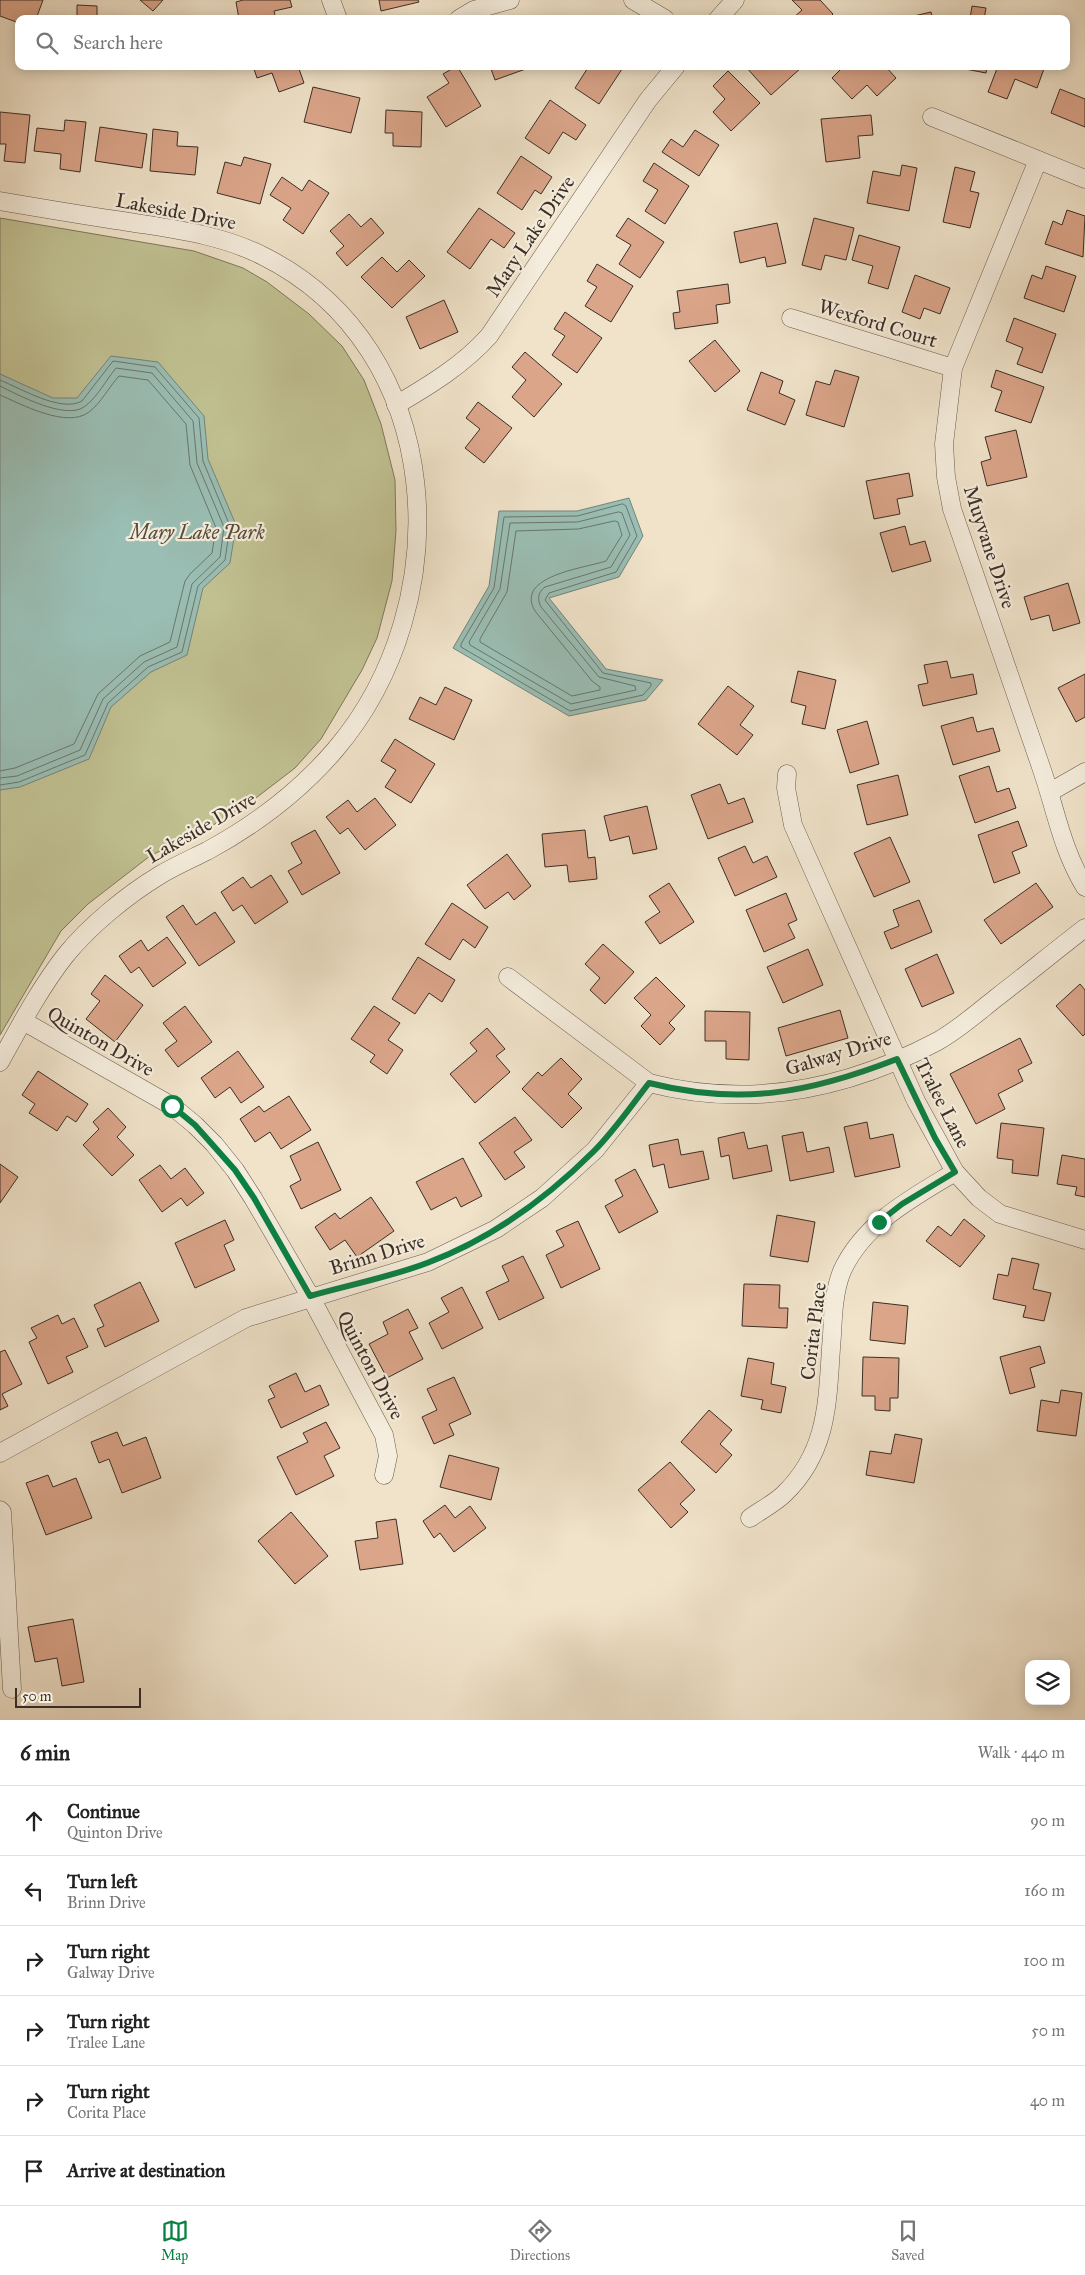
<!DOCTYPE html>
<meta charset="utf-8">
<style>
body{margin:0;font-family:"IM FELL Great Primer",serif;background:#f2f2f2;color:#222}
.controls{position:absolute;right:15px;bottom:15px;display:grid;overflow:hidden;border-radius:10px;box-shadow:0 2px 12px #0003}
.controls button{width:45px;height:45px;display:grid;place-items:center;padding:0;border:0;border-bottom:1px solid #e0e0e0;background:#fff;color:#222;font:25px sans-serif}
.scale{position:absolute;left:15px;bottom:12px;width:126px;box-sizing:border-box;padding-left:5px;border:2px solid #3c2e25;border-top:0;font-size:14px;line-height:18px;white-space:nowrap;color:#3c2e25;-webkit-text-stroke:4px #f5eddd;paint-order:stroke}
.stop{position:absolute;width:15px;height:15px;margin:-11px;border:4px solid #0b8043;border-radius:50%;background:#fff}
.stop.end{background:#0b8043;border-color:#fff;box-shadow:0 1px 5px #0008}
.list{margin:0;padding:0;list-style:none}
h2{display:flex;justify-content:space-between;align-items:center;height:65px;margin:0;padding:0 20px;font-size:21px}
h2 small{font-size:16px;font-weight:400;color:#767676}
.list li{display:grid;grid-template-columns:32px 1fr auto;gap:15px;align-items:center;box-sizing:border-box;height:70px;padding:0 20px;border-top:1px solid #e0e0e0}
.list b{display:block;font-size:19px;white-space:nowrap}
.list p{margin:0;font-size:16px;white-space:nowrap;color:#767676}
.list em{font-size:16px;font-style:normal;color:#767676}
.icon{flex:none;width:28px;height:28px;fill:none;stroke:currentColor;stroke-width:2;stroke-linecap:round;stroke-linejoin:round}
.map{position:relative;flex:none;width:1085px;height:1720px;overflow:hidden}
.search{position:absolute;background:#fff;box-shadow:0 2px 12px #0003;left:15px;right:15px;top:15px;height:55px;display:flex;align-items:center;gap:12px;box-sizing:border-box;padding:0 18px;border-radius:10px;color:#767676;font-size:19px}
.sheet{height:485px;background:#fff}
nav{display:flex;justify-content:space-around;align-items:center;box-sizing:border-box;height:70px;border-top:1px solid #e0e0e0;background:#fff;font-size:14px;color:#767676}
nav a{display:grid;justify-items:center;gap:2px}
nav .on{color:#0b8043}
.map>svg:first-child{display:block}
.green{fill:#c1c192;stroke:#7e785c}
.water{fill:#9abeb4;stroke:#74847b}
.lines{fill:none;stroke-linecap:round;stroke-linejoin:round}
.shore{stroke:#6b766c;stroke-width:1}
.building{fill:#dba58a;stroke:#3c2e25}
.minor-casing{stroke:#695b4e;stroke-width:19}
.minor{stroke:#f5eddd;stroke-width:18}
.route{stroke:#0b8043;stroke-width:6}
.labels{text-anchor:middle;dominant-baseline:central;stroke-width:4.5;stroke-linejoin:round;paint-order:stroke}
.street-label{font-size:20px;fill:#3c2e25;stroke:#f5eddd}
.park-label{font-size:20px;font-style:italic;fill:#574b3b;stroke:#f5eddd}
</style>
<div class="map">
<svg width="1085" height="1720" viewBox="0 0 1085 1720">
<rect width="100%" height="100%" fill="#f0e3ca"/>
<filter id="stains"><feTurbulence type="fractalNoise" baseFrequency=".004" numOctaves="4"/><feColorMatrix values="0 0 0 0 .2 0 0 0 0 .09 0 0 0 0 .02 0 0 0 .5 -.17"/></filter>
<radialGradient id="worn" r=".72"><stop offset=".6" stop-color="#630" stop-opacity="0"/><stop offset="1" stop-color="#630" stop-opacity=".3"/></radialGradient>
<!-- green -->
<polygon class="green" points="0,218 194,251 243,268 267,282 309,314 342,346 364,380 381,424 395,480 396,531 392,581 377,638 362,670 321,739 295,768 235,814 150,856 88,904 61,931 0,1035"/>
<!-- water -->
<g class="water">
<polygon points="111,356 158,362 204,416 208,459 236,525 230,563 203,588 187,655 151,672 111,707 89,759 20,787 0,790 0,374 53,398 77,398"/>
<polygon points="629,498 643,536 619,577 549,598 606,669 663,680 646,700 569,716 453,648 489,586 499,511 577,511"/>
</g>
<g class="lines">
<!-- shore -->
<g class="shore">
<path d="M 0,380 C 20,388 61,413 82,401 L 113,361 L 155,367 L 199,418 L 203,461 L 230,526 L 225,560 L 198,586 L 182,652 L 148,667 L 108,703 L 85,755 L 19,782 L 0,785"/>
<path d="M 0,386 C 18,395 65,420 84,407 C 97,398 106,380 116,368 L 152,373 L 193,421 L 197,463 L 224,527 L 220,557 L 192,584 L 177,647 L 144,662 L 103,699 L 80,750 L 17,776 L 0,778"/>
<path d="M 0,395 C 21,404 67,429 89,412 C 101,403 109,387 119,376 L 148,380 L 186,424 L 190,465 L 216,528 L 212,553 L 190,574 L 185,581 L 170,642 L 140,656 L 98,694 L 74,744 L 15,768 L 0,771"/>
<polygon points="623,504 626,506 637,536 616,572 549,593 545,600 603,673 651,683 651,686 643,695 570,711 461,647 461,644 494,588 504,517 577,516"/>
<path d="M 619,512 L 622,513 L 630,535 L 611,567 L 545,587 C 538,592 537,599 541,607 L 599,677 L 635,686 L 636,690 L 571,704 L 470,645 L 469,642 L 500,589 L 510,523 L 577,522 Z"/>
<path d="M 615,521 L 618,522 L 622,535 L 606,561 C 585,568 514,576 535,611 L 592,681 L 600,687 L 600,690 L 572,696 L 480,642 L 480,639 L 507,592 L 516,531 L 578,529 Z"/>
</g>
</g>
<!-- building -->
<g class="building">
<polygon points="0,0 43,0 36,19 19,19 19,23 0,16"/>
<polygon points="140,0 163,0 153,11"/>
<polygon points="243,0 290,0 292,7 274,11 276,19 239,19 236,2"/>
<polygon points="379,0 418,0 419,2 381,11"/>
<polygon points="792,0 820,0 833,14 828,19 792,19 802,10"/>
<polygon points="77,5 97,6 97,19 77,19"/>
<polygon points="972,6 986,8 984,19 970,19"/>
<polygon points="931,12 933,19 901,19"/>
<polygon points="253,66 298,66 304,83 279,92 272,73 257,78"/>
<polygon points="457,66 481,106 446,127 427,97 449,83 443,74"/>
<polygon points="490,66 534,66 495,80"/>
<polygon points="589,66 624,66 599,104 575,88"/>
<polygon points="745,66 801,66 802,67 771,95"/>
<polygon points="844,66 885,66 896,78 877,96 867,85 852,99 832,78"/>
<polygon points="950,66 987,66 986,73"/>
<polygon points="998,66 1045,66 1037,88 1015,79 1007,99 988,92"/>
<polygon points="728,71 760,103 731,131 713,112 725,99 713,86"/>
<polygon points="313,87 360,98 351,133 304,122"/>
<polygon points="1060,89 1085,99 1085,127 1051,113"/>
<polygon points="550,100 586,125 576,140 563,132 549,154 525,138"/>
<polygon points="386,110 422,112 421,147 393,146 393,133 385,133"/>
<polygon points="0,112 30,115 25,163 4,161 6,144 0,144"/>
<polygon points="871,115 873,135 858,136 860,158 826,162 821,119"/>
<polygon points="65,120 86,122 80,172 60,169 61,154 34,151 37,128 64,131"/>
<polygon points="100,127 147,134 142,168 95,161"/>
<polygon points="153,129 178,132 177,146 198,147 195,175 150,171"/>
<polygon points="695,130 719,145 699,176 662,152 671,139 683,147"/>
<polygon points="521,156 552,177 541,194 535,190 522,210 497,193"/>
<polygon points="244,157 271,164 260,204 217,193 225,162 241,166"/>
<polygon points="654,163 689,186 665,224 645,211 658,190 643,181"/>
<polygon points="902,165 917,168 909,211 867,203 873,171 900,176"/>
<polygon points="955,167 975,172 970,191 979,193 970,228 943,222"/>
<polygon points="282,177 302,191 309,180 329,193 303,234 283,220 291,208 270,195"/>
<polygon points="479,208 515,233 504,248 491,239 470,269 447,252"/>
<polygon points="1067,210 1085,216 1083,257 1045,244 1053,221 1062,225"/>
<polygon points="349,214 361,227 371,218 384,233 347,266 336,253 344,246 330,231"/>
<polygon points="628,218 664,242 640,278 619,264 631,245 616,236"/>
<polygon points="814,218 854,228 846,260 825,255 821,270 802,265"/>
<polygon points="777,223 786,263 767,267 765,257 740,263 734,232"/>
<polygon points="859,235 900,247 888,289 868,283 873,266 852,260"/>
<polygon points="382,257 397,272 409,260 425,276 392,308 361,277"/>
<polygon points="597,264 633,286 611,322 585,306 597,287 587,281"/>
<polygon points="1046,266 1076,276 1064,312 1024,298 1032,275 1042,279"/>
<polygon points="915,275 950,288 940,314 924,308 920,319 902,312"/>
<polygon points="728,284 730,303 716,305 718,323 675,329 673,313 680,312 677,291"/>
<polygon points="444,300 458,332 420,349 406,317"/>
<polygon points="565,312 602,338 577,373 552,355 565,336 554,329"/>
<polygon points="1014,318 1056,334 1042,373 1017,364 1023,348 1006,341"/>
<polygon points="715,340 740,371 715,392 689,361"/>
<polygon points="525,352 562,384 534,417 512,397 526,380 512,367"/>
<polygon points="835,370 859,377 844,427 806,415 816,381 830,385"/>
<polygon points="996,370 1044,387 1031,423 995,411 1002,391 991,387"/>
<polygon points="761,372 783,381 779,393 795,400 785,425 747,410"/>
<polygon points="478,402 512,428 484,463 465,448 480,429 466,418"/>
<polygon points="1016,430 1027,477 987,486 981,462 991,459 985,437"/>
<polygon points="909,473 913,496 897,499 900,514 874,519 866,481"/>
<polygon points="905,526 910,545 925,541 931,561 892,572 880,533"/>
<polygon points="1068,583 1080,623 1053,631 1049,615 1031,620 1024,597"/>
<polygon points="947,661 951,678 973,674 977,694 923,706 918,685 928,683 924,665"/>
<polygon points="798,671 836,680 825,729 802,724 806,706 791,702"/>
<polygon points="1085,674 1085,717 1076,722 1058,688"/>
<polygon points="728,686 754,706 740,725 753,735 737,755 698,724"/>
<polygon points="445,687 472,700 454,740 409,719 420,697 436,705"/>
<polygon points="973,717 977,732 993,728 1000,751 953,765 941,726"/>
<polygon points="867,721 879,764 850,773 837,730"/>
<polygon points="395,739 435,764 411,803 385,787 396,770 381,761"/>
<polygon points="989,766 997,792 1009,788 1016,808 975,823 959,776"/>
<polygon points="898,775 908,815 867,825 857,785"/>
<polygon points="720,784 728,804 744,798 753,822 708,839 691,795"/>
<polygon points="375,798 396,825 365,850 348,828 340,834 326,817 348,800 357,812"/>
<polygon points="647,806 657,849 633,854 629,836 610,841 604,816"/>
<polygon points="1018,821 1027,846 1012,852 1020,873 994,883 978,835"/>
<polygon points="315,830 340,873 302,895 288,871 302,863 291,843"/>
<polygon points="585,830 588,858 595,857 597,879 569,882 567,865 545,867 542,834"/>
<polygon points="890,837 910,882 874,897 854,853"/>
<polygon points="745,846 753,863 767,856 777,877 735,896 718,858"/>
<polygon points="507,854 531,886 514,900 508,892 485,909 467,885"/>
<polygon points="271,875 288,902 255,924 242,905 233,911 221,892 243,877 251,888"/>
<polygon points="669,883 694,922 660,944 645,922 660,912 649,896"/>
<polygon points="1036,883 1053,907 1001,944 984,920"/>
<polygon points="786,893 797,920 788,924 795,938 764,952 746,910"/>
<polygon points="919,900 932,932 891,949 884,932 899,926 893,910"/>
<polygon points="452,903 488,927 475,948 463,939 450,960 425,944"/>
<polygon points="183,905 196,925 215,912 235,942 199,966 166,917"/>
<polygon points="167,937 186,963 153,987 139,967 131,973 119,956 141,940 148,951"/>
<polygon points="603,944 634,972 605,1004 590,990 600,978 585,964"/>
<polygon points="808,949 823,985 783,1003 767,967"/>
<polygon points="937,954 954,993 922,1007 905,969"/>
<polygon points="418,957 455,980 442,1002 429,993 415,1014 392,999"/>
<polygon points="105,975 143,1005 115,1042 86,1019 100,1001 91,994"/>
<polygon points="656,977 685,1006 669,1023 675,1029 660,1045 641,1026 651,1015 634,998"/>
<polygon points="1080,984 1085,990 1085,1034 1083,1036 1056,1006"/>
<polygon points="185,1006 212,1042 178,1067 165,1050 177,1041 163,1023"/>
<polygon points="374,1006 400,1023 388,1040 403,1050 387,1074 370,1062 375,1055 351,1039"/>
<polygon points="840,1010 848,1038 786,1056 778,1028"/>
<polygon points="705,1011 750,1012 749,1060 726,1059 726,1041 705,1041"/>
<polygon points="487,1028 505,1049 496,1056 510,1072 475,1103 450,1074 477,1051 470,1043"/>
<polygon points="1020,1038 1032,1063 1018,1070 1023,1081 998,1094 1005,1109 976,1124 950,1074"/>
<polygon points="238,1051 264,1087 241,1103 230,1087 215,1098 201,1078"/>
<polygon points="561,1058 582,1079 568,1094 582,1108 562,1128 522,1089 538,1072 542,1076"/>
<polygon points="38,1071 88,1104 76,1122 67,1116 57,1131 29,1113 35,1104 22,1095"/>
<polygon points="289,1096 311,1130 281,1149 270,1132 255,1142 240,1119 259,1106 264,1112"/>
<polygon points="108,1108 126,1127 117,1137 134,1155 112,1176 83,1145 99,1129 93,1122"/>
<polygon points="515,1117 532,1140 514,1152 525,1167 505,1180 479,1143"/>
<polygon points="867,1122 870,1139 893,1134 900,1167 855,1177 844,1127"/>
<polygon points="1001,1123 1044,1128 1038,1176 1012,1173 1013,1160 997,1158"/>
<polygon points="744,1132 748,1149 767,1145 772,1171 733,1179 729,1155 721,1157 718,1138"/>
<polygon points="803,1132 807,1152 829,1147 834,1172 790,1181 782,1136"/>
<polygon points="678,1139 681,1155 703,1151 709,1179 669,1188 664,1164 653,1167 649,1145"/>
<polygon points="318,1142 341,1190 301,1209 290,1186 301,1180 290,1156"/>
<polygon points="1062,1155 1085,1159 1085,1197 1075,1195 1077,1187 1057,1184"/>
<polygon points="463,1158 482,1196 461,1207 456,1197 431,1210 416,1182"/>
<polygon points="0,1164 18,1177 0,1203"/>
<polygon points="160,1165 171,1179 185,1168 204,1193 187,1206 181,1198 162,1212 139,1180"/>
<polygon points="635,1169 658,1212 619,1233 605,1206 623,1196 615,1180"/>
<polygon points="371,1197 394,1231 357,1257 345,1240 330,1250 315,1227 335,1213 340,1219"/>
<polygon points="777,1215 815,1222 808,1262 770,1256"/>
<polygon points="964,1219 985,1236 960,1267 926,1241 938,1226 951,1236"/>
<polygon points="225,1220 234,1240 224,1245 235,1270 195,1288 175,1243"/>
<polygon points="578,1221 600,1269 561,1288 546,1255 564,1246 556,1231"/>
<polygon points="523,1256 544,1298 499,1320 486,1292 509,1281 502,1266"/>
<polygon points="1012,1258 1039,1264 1033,1289 1051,1293 1044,1321 1023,1317 1026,1306 993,1299 998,1274 1008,1276"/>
<polygon points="140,1282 159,1321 105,1347 97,1329 104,1326 94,1305"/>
<polygon points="744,1284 780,1285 779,1308 788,1308 787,1328 742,1326"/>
<polygon points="462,1287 483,1328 442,1349 429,1323 449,1312 441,1298"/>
<polygon points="873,1302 908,1306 905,1344 870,1340"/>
<polygon points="408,1309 418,1328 409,1332 423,1359 387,1378 369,1344 388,1334 383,1322"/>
<polygon points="58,1315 62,1324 74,1318 88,1347 66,1357 73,1372 48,1384 29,1342 37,1338 31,1328"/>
<polygon points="1040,1346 1045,1363 1030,1368 1035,1387 1010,1394 1000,1357"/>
<polygon points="5,1350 22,1384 2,1394 8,1406 0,1410 0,1352"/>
<polygon points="863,1357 899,1358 898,1398 890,1398 890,1411 875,1410 875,1396 862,1396"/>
<polygon points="748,1358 774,1363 771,1384 786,1387 781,1413 761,1409 763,1400 741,1396"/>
<polygon points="296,1373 305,1392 320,1385 329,1405 281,1428 268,1400 275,1397 269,1386"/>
<polygon points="454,1377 471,1414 449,1424 454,1435 434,1444 422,1417 437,1410 427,1389"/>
<polygon points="1061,1390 1082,1393 1076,1436 1037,1431 1041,1400 1059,1403"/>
<polygon points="709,1410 732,1430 720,1444 732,1455 716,1473 681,1442"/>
<polygon points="326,1422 340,1448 324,1456 334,1476 296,1495 277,1457 308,1442 303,1433"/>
<polygon points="117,1432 123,1446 146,1437 161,1478 122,1493 109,1459 99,1463 91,1442"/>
<polygon points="895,1434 922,1439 914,1483 866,1475 870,1451 891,1454"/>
<polygon points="449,1455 499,1468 491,1500 440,1487"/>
<polygon points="670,1462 695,1490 680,1504 688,1512 671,1528 638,1490"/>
<polygon points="48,1475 53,1487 76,1478 92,1518 46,1535 26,1483"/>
<polygon points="445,1505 455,1518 470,1506 486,1528 454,1552 440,1533 434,1538 423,1521"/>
<polygon points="291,1512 328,1556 295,1584 258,1541"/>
<polygon points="396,1519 403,1564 360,1570 355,1541 378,1538 376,1522"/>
<polygon points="73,1619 84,1682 62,1686 57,1658 35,1662 28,1627"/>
</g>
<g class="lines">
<!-- minor casing -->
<g class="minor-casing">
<g id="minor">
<polyline points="331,0 338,19"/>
<polyline points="633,0 665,19"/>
<polyline points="459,19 474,10 510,0"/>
<polyline points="718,19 735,0"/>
<polyline points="932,117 1085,179"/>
<path d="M 1038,160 L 953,368 L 944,444 L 946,477 L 952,509 C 982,595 1012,681 1041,767 C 1055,807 1062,850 1085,887"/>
<path d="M 0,201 C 41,208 82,215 123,221 C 171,229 220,234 263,256 C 448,348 460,604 335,750 C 299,792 255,825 207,851 C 191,859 175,866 160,875 C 127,895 89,926 65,956 C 40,988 20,1026 0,1062"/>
<polyline points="791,318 953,368"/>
<path d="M 396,405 C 430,385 463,365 489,336 L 648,100 L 676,66"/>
<polyline points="787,774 786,788 793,825 916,1101 955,1172 979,1198 1000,1214 1085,1240"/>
<polyline points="1050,792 1085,772"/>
<path d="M 508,977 L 649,1083 C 750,1109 846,1090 938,1041 C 959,1029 977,1013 996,998 C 1026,975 1055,951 1085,928"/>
<polyline points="23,1021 172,1106 195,1125 214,1144 235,1170 253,1198 310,1296 384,1435 388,1456 384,1475"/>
<polyline points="0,1453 246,1318 428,1262 496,1229 542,1198 595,1150 649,1083"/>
<polyline points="0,1510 2,1512 12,1689"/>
<path d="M 750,1518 C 761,1510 775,1503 784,1494 C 831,1449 827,1395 832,1335 C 833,1313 834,1291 842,1271 C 864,1223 912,1198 955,1172"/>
</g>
</g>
<!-- minor -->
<use href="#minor" class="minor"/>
</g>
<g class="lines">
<!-- route -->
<path class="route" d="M 172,1106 L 195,1125 L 235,1170 L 254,1198 L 310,1296 C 349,1285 390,1277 427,1263 C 491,1239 546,1199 594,1151 C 614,1131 631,1106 649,1083 C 741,1106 810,1093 897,1059 L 935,1138 L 955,1172 L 902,1204 L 879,1222"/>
</g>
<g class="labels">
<!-- street labels -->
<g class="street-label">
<text transform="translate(176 211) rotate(11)">Lakeside Drive</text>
<text transform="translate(530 236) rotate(-56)">Mary Lake Drive</text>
<text transform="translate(878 323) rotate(17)">Wexford Court</text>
<text transform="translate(990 547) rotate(72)">Muyvane Drive</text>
<text transform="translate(201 827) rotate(-30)">Lakeside Drive</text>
<text transform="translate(101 1041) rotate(30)">Quinton Drive</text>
<text transform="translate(838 1053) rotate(-17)">Galway Drive</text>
<text transform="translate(943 1103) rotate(63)">Tralee Lane</text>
<text transform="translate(377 1254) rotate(-17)">Brinn Drive</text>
<text transform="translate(813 1331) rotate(-83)">Corita Place</text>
<text transform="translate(371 1365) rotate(62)">Quinton Drive</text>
</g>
<!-- park labels -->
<g class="park-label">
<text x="197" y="532">Mary Lake Park</text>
</g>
</g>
<rect width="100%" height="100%" filter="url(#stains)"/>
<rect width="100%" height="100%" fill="url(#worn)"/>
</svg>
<div class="controls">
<button><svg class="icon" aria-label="layers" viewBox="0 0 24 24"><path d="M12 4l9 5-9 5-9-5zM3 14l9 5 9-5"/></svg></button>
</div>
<div class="scale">50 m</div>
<div class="stop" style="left:172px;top:1106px"></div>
<div class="stop end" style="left:879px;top:1222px"></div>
<div class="search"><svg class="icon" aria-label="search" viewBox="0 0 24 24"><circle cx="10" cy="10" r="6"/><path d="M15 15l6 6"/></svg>Search here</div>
</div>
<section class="sheet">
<h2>6 min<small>Walk · 440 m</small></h2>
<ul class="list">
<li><svg class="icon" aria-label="ahead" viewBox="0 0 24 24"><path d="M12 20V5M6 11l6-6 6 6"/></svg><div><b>Continue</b><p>Quinton Drive</p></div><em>90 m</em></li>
<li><svg class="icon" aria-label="left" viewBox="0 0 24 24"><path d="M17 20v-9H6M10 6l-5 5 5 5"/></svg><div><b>Turn left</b><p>Brinn Drive</p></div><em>160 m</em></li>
<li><svg class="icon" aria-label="right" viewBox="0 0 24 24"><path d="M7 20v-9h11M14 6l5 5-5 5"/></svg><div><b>Turn right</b><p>Galway Drive</p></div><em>100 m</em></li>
<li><svg class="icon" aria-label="right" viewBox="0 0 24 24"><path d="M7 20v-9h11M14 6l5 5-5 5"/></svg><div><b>Turn right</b><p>Tralee Lane</p></div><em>50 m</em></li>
<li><svg class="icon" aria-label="right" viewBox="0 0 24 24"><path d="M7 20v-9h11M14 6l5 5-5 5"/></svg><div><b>Turn right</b><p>Corita Place</p></div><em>40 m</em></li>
<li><svg class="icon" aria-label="arrive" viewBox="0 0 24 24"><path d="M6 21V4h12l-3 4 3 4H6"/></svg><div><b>Arrive at destination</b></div></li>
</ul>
</section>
<nav>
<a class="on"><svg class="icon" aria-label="map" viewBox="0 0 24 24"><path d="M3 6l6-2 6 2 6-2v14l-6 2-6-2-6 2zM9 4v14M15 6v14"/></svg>Map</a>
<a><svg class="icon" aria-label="directions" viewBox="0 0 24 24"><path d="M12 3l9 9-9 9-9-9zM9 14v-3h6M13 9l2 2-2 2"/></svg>Directions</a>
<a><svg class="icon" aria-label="saved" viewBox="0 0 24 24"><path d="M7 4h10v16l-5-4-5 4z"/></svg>Saved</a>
</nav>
